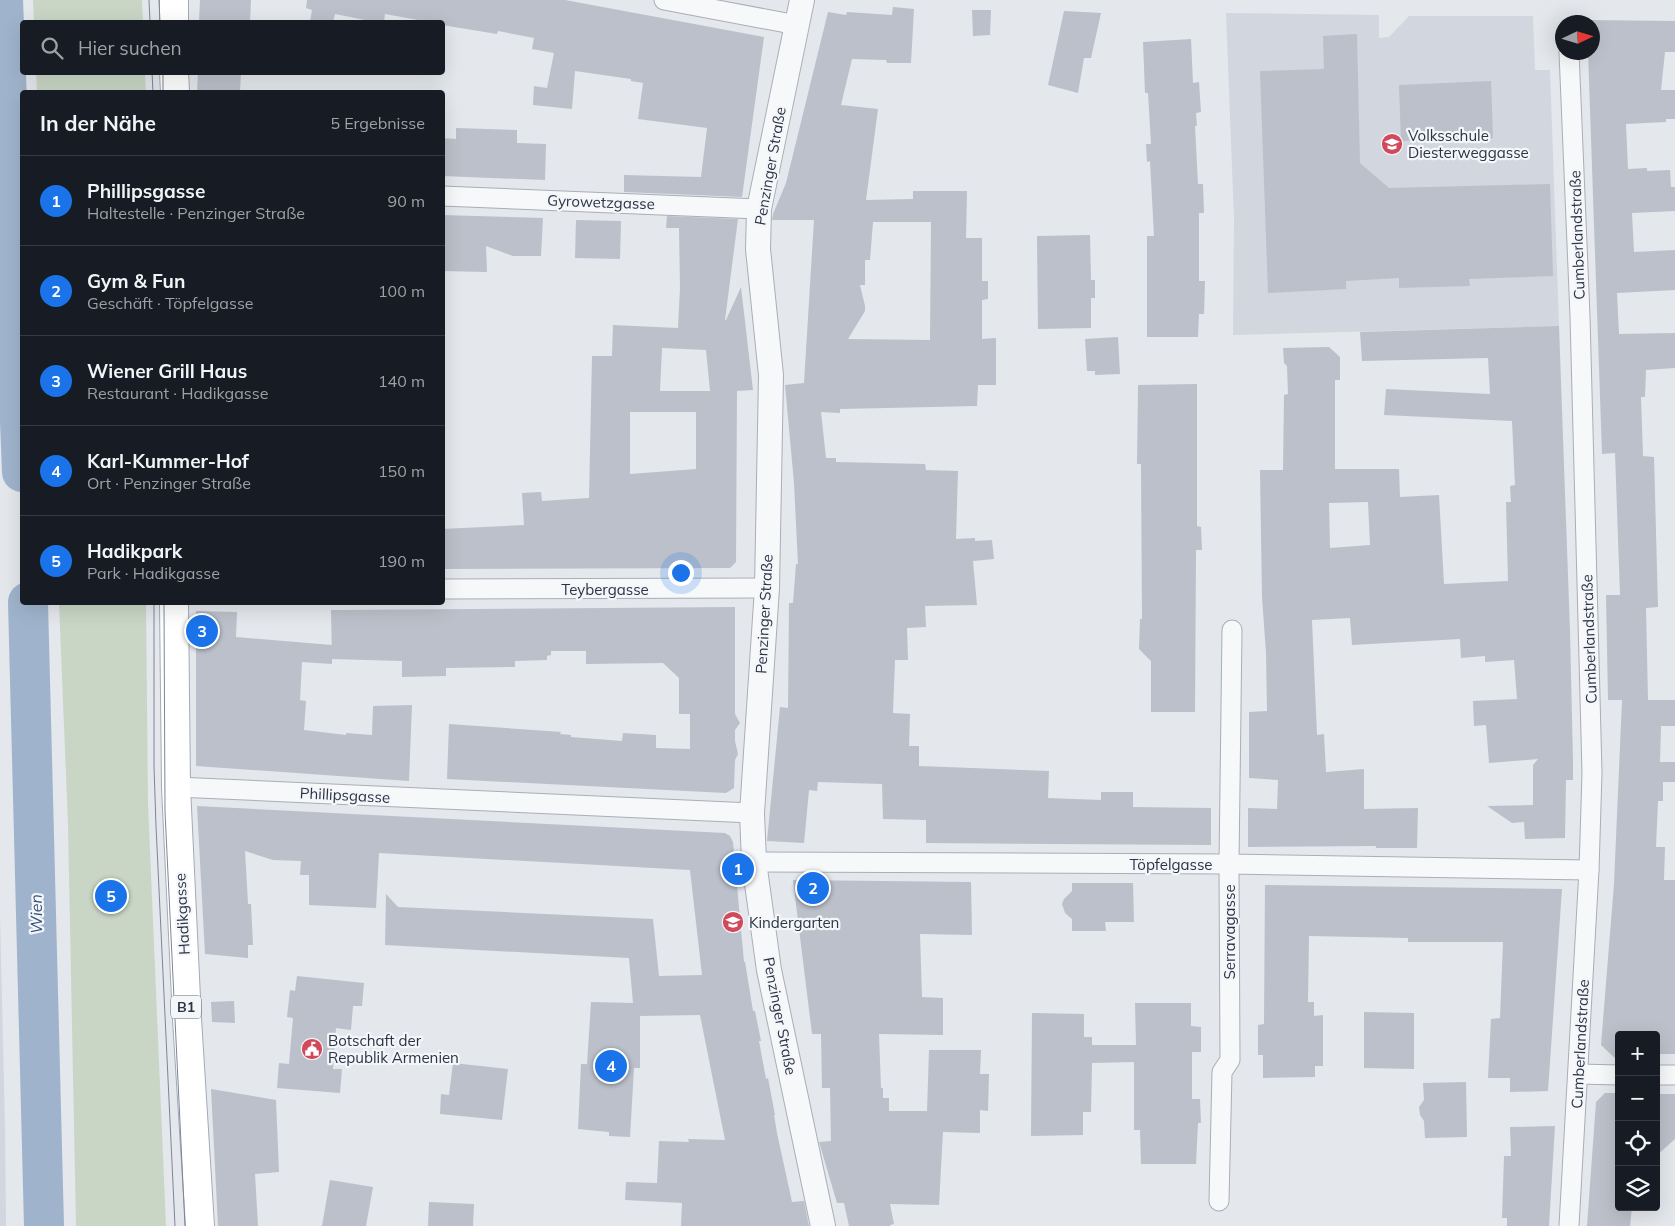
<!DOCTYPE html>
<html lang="de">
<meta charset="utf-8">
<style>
body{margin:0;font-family:Mulish,sans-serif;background:#242831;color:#f1f3f6}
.controls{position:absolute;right:15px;bottom:15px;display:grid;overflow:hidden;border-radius:5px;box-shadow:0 5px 20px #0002}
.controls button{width:45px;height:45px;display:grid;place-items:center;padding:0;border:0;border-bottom:1px solid #363941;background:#171b24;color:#f1f3f6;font:25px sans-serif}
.compass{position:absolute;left:1555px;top:15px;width:45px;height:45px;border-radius:50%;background:#171b24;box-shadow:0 5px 20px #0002;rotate:86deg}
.you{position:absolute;left:680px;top:572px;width:18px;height:18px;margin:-12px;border:4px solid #fff;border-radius:50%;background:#1a73e8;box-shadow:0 0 0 8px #1a73e833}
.badge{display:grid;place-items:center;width:32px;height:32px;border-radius:50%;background:#1a73e8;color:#fff;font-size:16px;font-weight:700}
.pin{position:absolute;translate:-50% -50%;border:2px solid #fff;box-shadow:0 1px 5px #0006}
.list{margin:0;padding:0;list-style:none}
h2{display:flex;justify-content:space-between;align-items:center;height:65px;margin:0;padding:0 20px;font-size:21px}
h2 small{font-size:16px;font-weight:400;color:#9ea1a6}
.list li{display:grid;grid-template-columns:32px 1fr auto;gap:15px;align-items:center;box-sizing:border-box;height:90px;padding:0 20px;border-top:1px solid #363941}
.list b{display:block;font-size:19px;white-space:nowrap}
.list p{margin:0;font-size:16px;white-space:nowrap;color:#9ea1a6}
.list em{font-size:16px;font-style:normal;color:#9ea1a6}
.icon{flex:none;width:28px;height:28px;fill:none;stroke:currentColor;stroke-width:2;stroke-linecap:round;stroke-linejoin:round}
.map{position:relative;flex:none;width:1675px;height:1226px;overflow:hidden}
.search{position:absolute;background:#171b24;box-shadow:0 5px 20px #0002;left:20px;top:20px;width:425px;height:55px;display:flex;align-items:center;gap:12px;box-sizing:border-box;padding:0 18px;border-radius:5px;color:#9ea1a6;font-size:19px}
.panel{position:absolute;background:#171b24;box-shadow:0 5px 20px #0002;left:20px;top:90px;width:425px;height:515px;border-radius:5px}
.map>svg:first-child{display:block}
.built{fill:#d2d6de}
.green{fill:#c9d6c5}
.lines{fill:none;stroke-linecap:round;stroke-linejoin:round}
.river{stroke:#9fb4cc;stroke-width:40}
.building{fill:#bbc0ca;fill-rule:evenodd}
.minor-casing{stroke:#a9aeb7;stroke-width:21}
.tertiary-casing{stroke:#a9aeb7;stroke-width:26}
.primary-casing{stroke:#a3abb8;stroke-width:30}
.minor{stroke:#f7f8fa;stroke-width:19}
.tertiary{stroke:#f7f8fa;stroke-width:24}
.primary{stroke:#fff;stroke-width:28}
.tram{stroke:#7d8696;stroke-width:1}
.labels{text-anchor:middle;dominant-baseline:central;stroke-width:4.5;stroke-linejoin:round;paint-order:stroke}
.shield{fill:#f4f6f9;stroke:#676e7b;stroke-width:1}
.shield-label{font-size:14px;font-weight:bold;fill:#2b3445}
.poi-label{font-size:15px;fill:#2b3445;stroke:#f4f6f9;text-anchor:start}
.street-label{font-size:15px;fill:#2b3445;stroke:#f4f6f9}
.water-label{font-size:16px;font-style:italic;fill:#34527a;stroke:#f4f6f9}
</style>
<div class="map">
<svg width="1675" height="1226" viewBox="0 0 1675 1226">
<rect width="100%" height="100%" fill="#e4e7ec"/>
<!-- built -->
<g class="built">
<polygon points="1226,13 1379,15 1379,38 1389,37 1409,16 1533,16 1535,70 1550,70 1559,326 1233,335 1234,219"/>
<polygon points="0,914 5,1126 6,1226 0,1226"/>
</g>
<!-- green -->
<g class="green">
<polygon points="33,0 142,0 143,22 34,22"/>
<polygon points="36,73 145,73 146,92 37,92"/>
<polygon points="59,603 146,603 148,804 166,1226 76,1226 68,824"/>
</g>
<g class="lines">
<!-- river -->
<g class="river">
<polyline points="3,0 22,472"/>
<polyline points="28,602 44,1226"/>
</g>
</g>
<!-- building -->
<g class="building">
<polygon points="200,0 251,0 250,22 199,22"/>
<polygon points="307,0 565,0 764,37 742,197 624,192 624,175 701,177 707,128 638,119 643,83 631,81 631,79 575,71 572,109 533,105 534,86 547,88 554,53 532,49 534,38 498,31 497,34 442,25 442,22 429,22 385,14 384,22 375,22 335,14 333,22 310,22 312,10 306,8"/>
<path d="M 893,7 L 914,9 L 911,63 L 887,63 L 886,60 L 852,59 L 841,105 L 878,109 L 866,200 L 913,199 L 913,191 L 967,191 L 966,238 L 982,238 L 982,281 L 988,281 L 988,299 L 982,300 L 982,339 L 996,338 L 996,385 L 978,385 L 977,406 L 840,409 L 840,413 L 821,412 L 826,458 L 836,458 L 836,462 L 925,464 L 926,470 L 958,471 L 956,539 L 975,538 L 975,541 L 992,540 L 994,559 L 973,561 L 977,605 L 925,606 L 926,627 L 907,628 L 908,660 L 895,660 L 893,713 L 910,714 L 909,746 L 919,746 L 919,766 L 1049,771 L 1048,798 L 1101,800 L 1101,792 L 1133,792 L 1133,807 L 1211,808 L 1211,845 L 926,843 L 926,820 L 883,819 L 882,784 L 818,782 L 817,791 L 809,790 L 804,843 L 767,841 L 780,707 L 788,708 L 789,603 L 793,603 L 796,564 L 798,564 L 794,483 L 785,385 L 804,383 L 814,220 L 772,220 L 773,214 L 786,183 L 828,12 L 846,15 L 847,12 L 892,15 ZM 873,222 L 931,222 L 930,340 L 848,339 L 865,311 L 865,306 L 860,285 L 865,285 L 865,260 L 870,260 Z"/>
<polygon points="972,10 991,10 990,35 973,36"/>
<polygon points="1064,11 1101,13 1091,58 1084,58 1078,93 1048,85"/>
<polygon points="1587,20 1675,21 1675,52 1665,52 1661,90 1675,90 1675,119 1666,119 1666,122 1626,124 1628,169 1647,168 1647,171 1670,170 1671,187 1675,187 1675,211 1632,213 1634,252 1675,250 1675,290 1617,293 1619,334 1675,333 1675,368 1646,370 1645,397 1641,397 1643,456 1654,457 1658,607 1646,608 1648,700 1675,700 1675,726 1661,726 1660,762 1675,762 1675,782 1663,782 1663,801 1658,801 1656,847 1665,847 1664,880 1675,880 1675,1054 1656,1054 1656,1035 1619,1035 1619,1062 1601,1045 1614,884 1622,700 1608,700 1606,595 1620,595 1615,453 1602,454 1588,52 1592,52 1592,22 1587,22"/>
<polygon points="1357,34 1360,163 1389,188 1550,184 1553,276 1469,279 1470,286 1399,288 1399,278 1346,281 1346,289 1268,293 1260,71 1324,69 1323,36"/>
<polygon points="1191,39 1193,83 1199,82 1201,112 1196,113 1197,126 1195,126 1198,184 1203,184 1204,213 1199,213 1199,281 1205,281 1204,314 1199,314 1198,337 1147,337 1147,236 1154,236 1150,161 1147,162 1146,144 1151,144 1148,93 1145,93 1143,42"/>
<polygon points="198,72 241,72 240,92 197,92"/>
<polygon points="1491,81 1493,138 1401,141 1399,85"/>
<polygon points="456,128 517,130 517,143 546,144 545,180 442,176 442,138 456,139"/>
<polygon points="442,215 543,218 541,256 513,256 486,246 487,272 442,271"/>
<path d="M 667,216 L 738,219 L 725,320 L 726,320 L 741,287 L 753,390 L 737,391 L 736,562 L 730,568 L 442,569 L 442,529 L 524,525 L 522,493 L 541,492 L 542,501 L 589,498 L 592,356 L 612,356 L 613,325 L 678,328 L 680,288 L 679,228 L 666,228 ZM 662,348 L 706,350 L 710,391 L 660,391 ZM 630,412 L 696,412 L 696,469 L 630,474 Z"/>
<polygon points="576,220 621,221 620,259 575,258"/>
<polygon points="1090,235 1091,280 1095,280 1095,298 1091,298 1091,328 1038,329 1037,236"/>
<path d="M 1559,326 L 1570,631 L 1573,761 L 1573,780 L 1566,780 L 1565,838 L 1525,839 L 1524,822 L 1512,823 L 1487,806 L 1533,805 L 1533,765 L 1538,759 L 1489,763 L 1486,725 L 1474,726 L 1473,701 L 1517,699 L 1514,660 L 1485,662 L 1485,656 L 1461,658 L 1460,639 L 1352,645 L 1350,618 L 1312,620 L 1317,735 L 1324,734 L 1326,772 L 1364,769 L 1364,809 L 1418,808 L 1417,848 L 1376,848 L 1376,846 L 1248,847 L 1248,808 L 1277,809 L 1278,780 L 1249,778 L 1249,712 L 1267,711 L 1266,653 L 1262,597 L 1260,470 L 1283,470 L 1284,395 L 1288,394 L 1287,366 L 1284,363 L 1283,348 L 1329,347 L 1340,357 L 1340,380 L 1335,380 L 1335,469 L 1399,469 L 1400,497 L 1439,495 L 1444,584 L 1508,581 L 1506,502 L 1511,502 L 1510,486 L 1515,485 L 1512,421 L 1384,415 L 1386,389 L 1490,394 L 1488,358 L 1362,361 L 1360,332 ZM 1368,502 L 1370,545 L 1330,548 L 1329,503 Z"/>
<polygon points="1118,337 1120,374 1095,375 1095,371 1087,371 1085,339"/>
<polygon points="1197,384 1197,526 1201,527 1202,550 1196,550 1195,712 1151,712 1151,661 1139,649 1140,619 1142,619 1141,464 1137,464 1138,385"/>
<polygon points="735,607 735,714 740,723 735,730 735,741 738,754 735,760 734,788 726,793 447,779 449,724 561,732 560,734 571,735 571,737 622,741 623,733 656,735 656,748 690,749 690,714 679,714 679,678 663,663 586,664 586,651 551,651 551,655 547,656 547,660 515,661 515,667 446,668 446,676 402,677 402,661 332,659 331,610"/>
<polygon points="196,611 237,612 236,637 332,645 332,664 302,662 300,700 306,701 304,730 346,735 346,733 372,735 373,706 412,705 409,781 196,766"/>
<polygon points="197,806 725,833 730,836 733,842 744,962 745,962 753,1011 755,1011 761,1041 759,1041 766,1079 768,1078 775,1115 774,1115 777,1133 792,1202 804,1201 809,1226 681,1226 682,1203 625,1200 626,1182 657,1183 659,1141 689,1142 688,1139 725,1140 700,1015 640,1016 640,1068 634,1068 630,1137 609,1136 609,1132 578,1129 581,1064 587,1064 591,1002 633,1003 629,958 385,945 386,894 398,907 653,919 659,976 702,975 690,870 379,853 376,908 309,905 309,875 300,875 301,861 273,860 245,851 248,904 251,904 253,945 248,945 248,958 205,954"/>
<polygon points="793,880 971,882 972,935 920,934 922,997 943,998 943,1035 879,1034 881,1088 883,1088 883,1098 889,1098 889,1111 927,1111 929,1050 981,1050 980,1074 989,1074 988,1111 980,1110 980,1133 943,1132 939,1205 890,1204 894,1224 890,1225 890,1226 849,1226 844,1203 837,1203 819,1142 831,1141 830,1088 822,1088 821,1034 812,1034"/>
<polygon points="1072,883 1133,883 1134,922 1105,922 1106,931 1072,931 1072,919 1065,913 1062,904 1064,899 1072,891"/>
<polygon points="1265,885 1562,889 1548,1091 1510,1092 1510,1078 1488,1078 1491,1019 1500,1018 1503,942 1408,942 1408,938 1309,936 1308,1002 1314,1002 1314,1016 1323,1015 1323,1066 1315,1066 1315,1077 1263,1078 1263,1055 1258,1055 1258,1025 1264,1024"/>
<polygon points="297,976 364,983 362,1006 353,1006 351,1030 336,1028 333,1069 342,1069 340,1093 277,1088 279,1063 289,1064 293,1018 287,1017 290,990 295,991"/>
<polygon points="234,1001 235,1023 212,1022 211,1002"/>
<polygon points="1135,1003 1191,1003 1191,1026 1201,1027 1201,1052 1192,1052 1192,1099 1200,1099 1201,1123 1198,1123 1196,1164 1141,1164 1140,1130 1134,1130 1134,1062 1092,1063 1091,1112 1083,1112 1083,1135 1031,1136 1032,1013 1084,1014 1084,1037 1092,1037 1092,1045 1136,1045"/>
<polygon points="1364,1012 1414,1013 1414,1069 1364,1068"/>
<polygon points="453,1063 508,1069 502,1120 440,1114 441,1094 449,1095"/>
<polygon points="1466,1082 1467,1137 1425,1138 1424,1121 1420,1115 1419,1107 1424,1100 1423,1083"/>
<polygon points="211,1089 276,1100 279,1172 255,1174 258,1226 218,1226"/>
<polygon points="1605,1093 1619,1093 1619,1207 1632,1207 1630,1226 1587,1226 1596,1102"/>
<polygon points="1656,1094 1675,1094 1675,1139 1656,1156"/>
<polygon points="1555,1126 1549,1226 1507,1226 1507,1218 1502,1218 1504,1156 1511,1156 1510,1127"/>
<polygon points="330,1180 373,1187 366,1226 322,1226"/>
<polygon points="429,1202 474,1204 473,1226 428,1226"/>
</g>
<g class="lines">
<!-- minor casing -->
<g class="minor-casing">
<g id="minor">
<polyline points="664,0 797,25"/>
<polyline points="442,196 759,209"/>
<polyline points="442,589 767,588"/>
<polyline points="176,787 752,813"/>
<polyline points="754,862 1229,864 1589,870"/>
<polyline points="1578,1074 1619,1075"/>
<polyline points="1656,1075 1675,1075"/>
<polyline points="1219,1201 1222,1072 1230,1060 1229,864 1232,630"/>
<polyline points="1569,1226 1589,870 1592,773 1580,316 1569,52"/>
</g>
</g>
<!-- tertiary casing -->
<g class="tertiary-casing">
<polyline id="tertiary" points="802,0 759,209 758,249 771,375 767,588 752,813 754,862 769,970 823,1226"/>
</g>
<!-- primary casing -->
<g class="primary-casing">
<g id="primary">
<polyline points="174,0 174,22"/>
<polyline points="174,72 175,92"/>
<polyline points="174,602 176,787 187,1019 200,1226"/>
</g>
</g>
<!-- minor -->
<use href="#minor" class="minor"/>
<!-- tertiary -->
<use href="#tertiary" class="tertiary"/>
<!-- primary -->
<use href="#primary" class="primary"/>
<!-- tram -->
<g class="tram">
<polyline points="149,0 150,22"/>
<polyline points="159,0 160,22"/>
<polyline points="152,72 153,92"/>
<polyline points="163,72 163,92"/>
<polyline points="154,602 154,767 156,826 175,1226"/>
<polyline points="164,602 165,812 185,1226"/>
</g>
</g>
<!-- icons -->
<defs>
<g id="school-disc" transform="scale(1.125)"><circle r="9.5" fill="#d1495b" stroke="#f4f6f9"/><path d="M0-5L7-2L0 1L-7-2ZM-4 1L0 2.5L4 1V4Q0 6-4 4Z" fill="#fff"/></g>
<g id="civic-disc" transform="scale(1.125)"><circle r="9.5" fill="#d1495b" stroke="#f4f6f9"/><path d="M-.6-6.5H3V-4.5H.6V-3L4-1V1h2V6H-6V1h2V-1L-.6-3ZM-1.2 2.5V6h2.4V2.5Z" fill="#fff"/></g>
</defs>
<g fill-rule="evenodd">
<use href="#school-disc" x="1392" y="144"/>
<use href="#school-disc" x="733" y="922"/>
<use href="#civic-disc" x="312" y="1049"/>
</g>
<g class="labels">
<!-- shield labels -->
<rect class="shield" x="171" y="995.5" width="30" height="23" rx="4"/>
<g class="shield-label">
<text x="186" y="1007">B1</text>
</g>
<!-- poi labels -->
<g class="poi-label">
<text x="1408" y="135">Volksschule<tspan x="1408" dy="17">Diesterweggasse</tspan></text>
<text x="749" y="922">Kindergarten</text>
<text x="328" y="1040">Botschaft der<tspan x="328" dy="17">Republik Armenien</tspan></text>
</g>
<!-- street labels -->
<g class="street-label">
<text transform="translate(770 166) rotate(-80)">Penzinger Straße</text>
<text transform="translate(601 202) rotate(2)">Gyrowetzgasse</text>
<text transform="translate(1577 235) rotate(-92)">Cumberlandstraße</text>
<text x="605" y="589">Teybergasse</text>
<text transform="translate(764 614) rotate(-87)">Penzinger Straße</text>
<text transform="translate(1589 639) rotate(-92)">Cumberlandstraße</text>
<text transform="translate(345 795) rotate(3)">Phillipsgasse</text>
<text x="1171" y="864">Töpfelgasse</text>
<text transform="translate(182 914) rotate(-93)">Hadikgasse</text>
<text transform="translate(1229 932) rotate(-90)">Serravagasse</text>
<text transform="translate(780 1016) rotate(79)">Penzinger Straße</text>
<text transform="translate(1580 1044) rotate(-87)">Cumberlandstraße</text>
</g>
<!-- water labels -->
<g class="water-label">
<text transform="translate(36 914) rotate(-91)">Wien</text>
</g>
</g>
</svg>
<div class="controls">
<button>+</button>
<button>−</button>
<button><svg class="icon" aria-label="locate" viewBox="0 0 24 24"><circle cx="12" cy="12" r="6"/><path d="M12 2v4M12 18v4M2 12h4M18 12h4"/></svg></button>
<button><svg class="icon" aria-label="layers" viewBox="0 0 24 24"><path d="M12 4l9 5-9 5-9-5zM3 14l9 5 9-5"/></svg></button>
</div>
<svg class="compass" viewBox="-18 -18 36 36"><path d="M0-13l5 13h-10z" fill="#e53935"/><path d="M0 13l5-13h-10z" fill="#9ea1a6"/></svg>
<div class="you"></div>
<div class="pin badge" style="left:738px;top:869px">1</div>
<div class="pin badge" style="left:813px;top:888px">2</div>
<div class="pin badge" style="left:202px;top:631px">3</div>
<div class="pin badge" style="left:611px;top:1066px">4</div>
<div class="pin badge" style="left:111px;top:896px">5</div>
<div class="search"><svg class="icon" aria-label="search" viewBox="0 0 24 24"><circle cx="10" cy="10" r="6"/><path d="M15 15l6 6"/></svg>Hier suchen</div>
<section class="panel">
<h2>In der Nähe<small>5 Ergebnisse</small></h2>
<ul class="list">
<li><span class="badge">1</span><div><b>Phillipsgasse</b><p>Haltestelle · Penzinger Straße</p></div><em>90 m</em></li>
<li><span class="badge">2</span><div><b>Gym &amp; Fun</b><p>Geschäft · Töpfelgasse</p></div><em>100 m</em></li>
<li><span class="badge">3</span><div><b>Wiener Grill Haus</b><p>Restaurant · Hadikgasse</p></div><em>140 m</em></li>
<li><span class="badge">4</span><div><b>Karl-Kummer-Hof</b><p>Ort · Penzinger Straße</p></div><em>150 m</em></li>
<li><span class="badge">5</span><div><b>Hadikpark</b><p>Park · Hadikgasse</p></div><em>190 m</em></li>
</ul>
</section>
</div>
